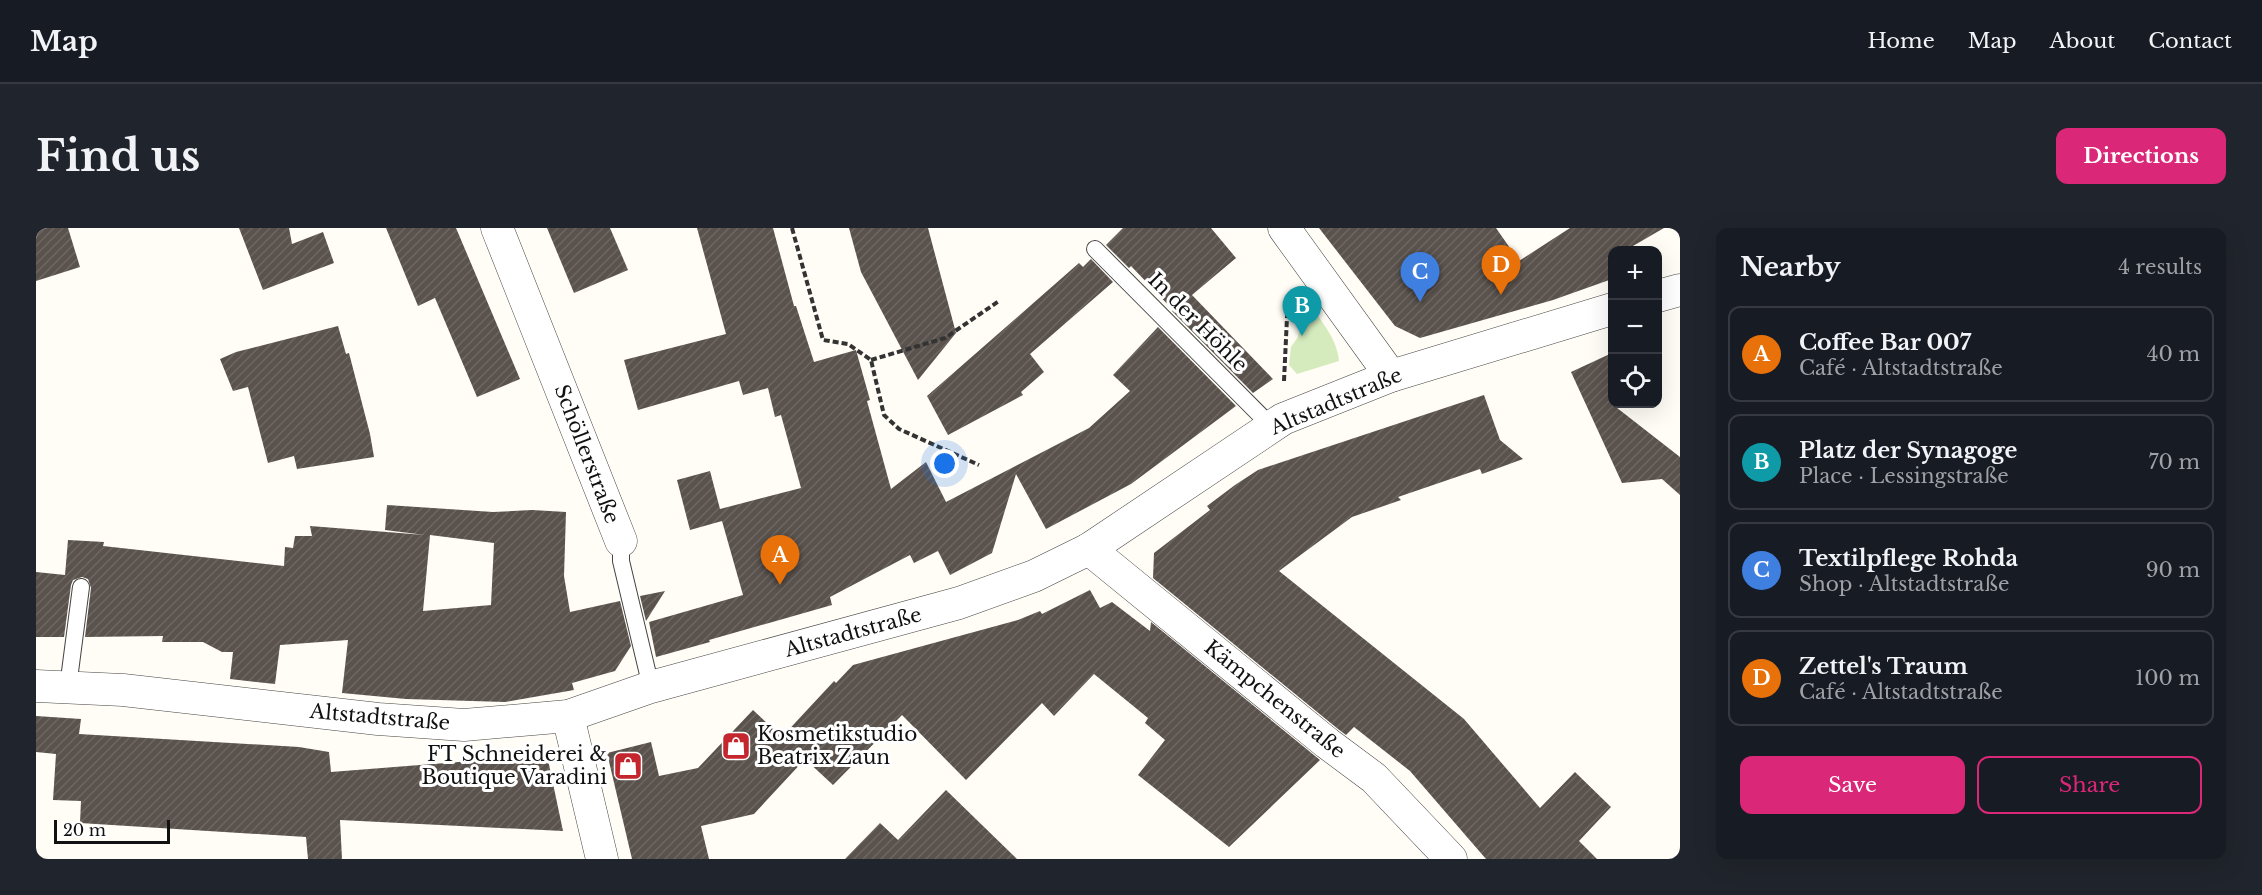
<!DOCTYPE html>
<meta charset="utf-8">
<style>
body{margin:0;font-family:"Libre Baskerville",serif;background:#20242c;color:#f1f3f6}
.controls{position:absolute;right:18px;top:18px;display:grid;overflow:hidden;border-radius:12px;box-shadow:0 6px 24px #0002}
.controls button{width:54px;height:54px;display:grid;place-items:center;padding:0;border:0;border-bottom:2px solid #363941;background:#171b24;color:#f1f3f6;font:30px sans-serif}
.scale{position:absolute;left:18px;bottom:15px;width:116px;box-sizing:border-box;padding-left:6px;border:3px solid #111;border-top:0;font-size:16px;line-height:21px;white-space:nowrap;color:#111;-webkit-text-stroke:4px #fff;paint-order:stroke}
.you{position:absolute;left:909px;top:236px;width:21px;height:21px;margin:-15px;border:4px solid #fff;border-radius:50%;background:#1a73e8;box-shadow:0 0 0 9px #1a73e833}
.badge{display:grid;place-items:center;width:39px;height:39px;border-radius:50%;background:#db2777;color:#fff;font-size:20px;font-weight:700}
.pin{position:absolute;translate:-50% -50px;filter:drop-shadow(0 2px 3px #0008)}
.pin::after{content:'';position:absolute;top:32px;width:21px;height:18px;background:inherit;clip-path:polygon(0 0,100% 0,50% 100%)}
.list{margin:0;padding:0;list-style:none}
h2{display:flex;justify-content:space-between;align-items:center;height:78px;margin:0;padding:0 24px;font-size:26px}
h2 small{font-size:20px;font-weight:400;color:#9ea1a6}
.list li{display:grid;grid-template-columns:39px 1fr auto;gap:18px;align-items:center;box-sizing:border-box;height:96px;margin:0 12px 12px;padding:0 12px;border:2px solid #363941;border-radius:12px}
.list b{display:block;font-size:22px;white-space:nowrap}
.list p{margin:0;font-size:20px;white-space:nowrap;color:#9ea1a6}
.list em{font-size:20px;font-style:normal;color:#9ea1a6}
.actions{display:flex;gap:12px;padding:18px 24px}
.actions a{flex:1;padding:14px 0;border:2px solid #db2777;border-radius:12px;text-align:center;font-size:21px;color:#db2777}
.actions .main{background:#db2777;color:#fff}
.icon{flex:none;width:33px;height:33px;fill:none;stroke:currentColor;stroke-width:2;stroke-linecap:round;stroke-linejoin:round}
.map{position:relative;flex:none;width:1644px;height:631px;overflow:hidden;border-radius:12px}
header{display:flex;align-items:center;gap:36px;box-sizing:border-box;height:84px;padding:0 30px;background:#171b24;border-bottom:2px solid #363941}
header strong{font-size:28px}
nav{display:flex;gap:33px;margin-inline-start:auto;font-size:21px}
.intro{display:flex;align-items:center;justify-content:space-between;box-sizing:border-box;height:144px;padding:0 36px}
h1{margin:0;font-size:42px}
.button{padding:15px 27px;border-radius:12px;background:#db2777;color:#fff;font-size:21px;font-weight:700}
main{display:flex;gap:36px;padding:0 36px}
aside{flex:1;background:#171b24;border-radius:12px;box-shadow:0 6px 24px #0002}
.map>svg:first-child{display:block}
.grass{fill:#d5ebbd}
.building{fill:url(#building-hatch);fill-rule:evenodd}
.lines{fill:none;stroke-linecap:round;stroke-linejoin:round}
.service-casing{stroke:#444;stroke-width:18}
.minor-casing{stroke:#444;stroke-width:33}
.path{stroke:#333;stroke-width:4;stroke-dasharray:6 3;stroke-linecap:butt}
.service{stroke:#fff;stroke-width:16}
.minor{stroke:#fff;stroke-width:32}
.labels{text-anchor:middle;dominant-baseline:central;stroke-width:6;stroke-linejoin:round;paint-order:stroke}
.street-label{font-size:20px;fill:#111;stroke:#fff}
.poi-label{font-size:20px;fill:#111;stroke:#fff;text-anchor:start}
</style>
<header>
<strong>Map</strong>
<nav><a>Home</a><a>Map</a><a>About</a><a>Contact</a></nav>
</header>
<div class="intro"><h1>Find us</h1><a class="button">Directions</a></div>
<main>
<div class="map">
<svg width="1644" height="631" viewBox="0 0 1644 631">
<defs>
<pattern id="building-hatch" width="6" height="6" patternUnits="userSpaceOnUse" patternTransform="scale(1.5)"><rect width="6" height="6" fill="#5a524d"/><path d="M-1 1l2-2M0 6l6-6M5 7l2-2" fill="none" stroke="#6d6662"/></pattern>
</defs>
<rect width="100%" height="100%" fill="#fffdf5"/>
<!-- grass -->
<path class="grass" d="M 1263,66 L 1267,68 C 1281,88 1301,108 1303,133 L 1261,146 L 1253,137 L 1255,119 L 1262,109 L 1264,98 L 1259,88 Z"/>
<!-- building -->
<g class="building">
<polygon points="0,0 32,0 44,39 0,53"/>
<polygon points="203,0 253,0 256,16 287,4 298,35 227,62"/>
<polygon points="350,0 420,0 484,151 441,169 399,70 382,78"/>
<polygon points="511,0 574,0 592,42 538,65"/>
<polygon points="661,0 737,0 758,78 760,78 778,134 820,122 834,172 831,173 855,261 890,234 910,274 1053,200 1094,163 1077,147 1122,99 1200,178 1095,256 1010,301 980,246 956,325 914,347 902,323 878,335 874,327 794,369 796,377 673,412 674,414 620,429 613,394 707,367 686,293 654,302 641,252 674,243 684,281 765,260 745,187 739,189 732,160 707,167 703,153 602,182 588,132 690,106"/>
<polygon points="813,0 892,0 920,105 882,152 825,44"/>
<polygon points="1087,0 1175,0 1200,30 1156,67 1237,151 1217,165 1136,83 1137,82 1095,38 1093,40 1070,17"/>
<polygon points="1283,0 1460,0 1483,33 1534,0 1628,0 1590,22 1576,22 1576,51 1517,72 1384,110 1359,98"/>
<polygon points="1055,31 1077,54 994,126 1008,144 985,164 987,167 912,207 891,168 1043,35 1047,39"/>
<polygon points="302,98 310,126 313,125 334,206 338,229 261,241 258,228 232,235 212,159 197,163 184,131 200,124"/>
<polygon points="1576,125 1576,176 1644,229 1644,267 1626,251 1586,255 1535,144"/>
<polygon points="1448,167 1464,212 1487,231 1446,246 1444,241 1362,269 1365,272 1316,289 1243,343 1428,491 1504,580 1539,544 1575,579 1543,613 1561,631 1450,631 1374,543 1318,499 1310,507 1302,501 1117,350 1118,325 1174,282 1171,278 1199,257 1222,242"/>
<path d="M 351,277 L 457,284 L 496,282 L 530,284 L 528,348 L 534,384 L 584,373 L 595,418 L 579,443 L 536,455 L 538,462 L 469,474 L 370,471 L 306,465 L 312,412 L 244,417 L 239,456 L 194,451 L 197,424 L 186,424 L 167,414 L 126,414 L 127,408 L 49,409 L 55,360 L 52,351 L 46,349 L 37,352 L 35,357 L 28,409 L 0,409 L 0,344 L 29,347 L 32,312 L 68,314 L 67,318 L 248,338 L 249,319 L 257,320 L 259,308 L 276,308 L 274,298 L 389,307 L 349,302 ZM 394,307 L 458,315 L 455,377 L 387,383 Z"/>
<polygon points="1054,362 1064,380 1076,374 1114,403 1115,394 1284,532 1193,619 1102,547 1129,512 1109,495 1112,490 1058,446 1018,488 1006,475 930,552 866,487 797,557 769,531 718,586 665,598 673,631 596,631 571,525 615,514 623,548 662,540 717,482 746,509 798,453 800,455 817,437 982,392 1004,383 1006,386"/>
<polygon points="629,363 610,393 604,368"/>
<polygon points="0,488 45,491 43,506 263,519 293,524 295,544 511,527 527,603 304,592 306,631 272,631 270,609 44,595 45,573 17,572 20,526 0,524"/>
<polygon points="910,562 981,631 809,631 844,595 862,612"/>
</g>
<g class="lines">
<!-- service casing -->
<g class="service-casing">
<g id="service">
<polyline points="1059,21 1235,198"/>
<polyline points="585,313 585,333 615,459"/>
<polyline points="32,459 45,359"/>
</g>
</g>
<!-- minor casing -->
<g class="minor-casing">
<g id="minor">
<polyline points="461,0 585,313"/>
<polyline points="1248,0 1355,148"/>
<polyline points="1622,68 1644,62"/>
<polyline points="1053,321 1291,515 1338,550 1415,631"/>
<polyline points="0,458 87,462 342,491 428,497 532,488 615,459 923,375 998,348 1053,321 1247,191 1355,148 1576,81"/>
<polyline points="532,488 566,631"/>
</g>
</g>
<!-- path -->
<g class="path">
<polyline points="756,0 787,112 812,116 835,132 848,187 863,201 943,237"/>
<polyline points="835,132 909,110 963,73"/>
<polyline points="1248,153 1252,68"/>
</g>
<!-- service -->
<use href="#service" class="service"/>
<!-- minor -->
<use href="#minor" class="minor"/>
</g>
<!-- icons -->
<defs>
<g id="shop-square" transform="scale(1.5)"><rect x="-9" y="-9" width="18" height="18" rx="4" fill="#c4262e" stroke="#fff"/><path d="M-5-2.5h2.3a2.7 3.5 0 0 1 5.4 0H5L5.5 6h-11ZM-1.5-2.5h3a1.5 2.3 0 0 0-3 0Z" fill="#fff"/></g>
</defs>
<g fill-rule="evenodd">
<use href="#shop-square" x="700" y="518"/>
<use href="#shop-square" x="592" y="538"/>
</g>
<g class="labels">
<!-- street labels -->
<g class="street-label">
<text transform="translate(1162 94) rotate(45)">In der Höhle</text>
<text transform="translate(1300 173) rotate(-23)">Altstadtstraße</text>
<text transform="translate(551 226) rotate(69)">Schöllerstraße</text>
<text transform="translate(817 404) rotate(-15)">Altstadtstraße</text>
<text transform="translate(1239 471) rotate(39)">Kämpchenstraße</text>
<text transform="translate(344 489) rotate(5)">Altstadtstraße</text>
</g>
<!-- poi labels -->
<g class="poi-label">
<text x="721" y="506">Kosmetikstudio<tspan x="721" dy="23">Beatrix Zaun</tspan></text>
<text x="571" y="526" text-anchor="end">FT Schneiderei &amp;<tspan x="571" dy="23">Boutique Varadini</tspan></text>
</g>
</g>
</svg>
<div class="controls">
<button>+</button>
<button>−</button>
<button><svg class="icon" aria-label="locate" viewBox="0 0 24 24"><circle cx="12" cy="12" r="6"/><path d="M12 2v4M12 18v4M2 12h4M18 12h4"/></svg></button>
</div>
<div class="scale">20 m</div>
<div class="you"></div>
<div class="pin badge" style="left:744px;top:357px;background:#e8710a">A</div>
<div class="pin badge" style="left:1266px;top:108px;background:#0f9aa8">B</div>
<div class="pin badge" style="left:1384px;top:74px;background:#3f7fe0">C</div>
<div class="pin badge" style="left:1465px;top:67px;background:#e8710a">D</div>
</div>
<aside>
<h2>Nearby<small>4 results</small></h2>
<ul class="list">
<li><span class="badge" style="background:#e8710a">A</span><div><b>Coffee Bar 007</b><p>Café · Altstadtstraße</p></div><em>40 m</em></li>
<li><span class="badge" style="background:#0f9aa8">B</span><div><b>Platz der Synagoge</b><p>Place · Lessingstraße</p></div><em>70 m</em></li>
<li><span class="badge" style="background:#3f7fe0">C</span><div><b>Textilpflege Rohda</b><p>Shop · Altstadtstraße</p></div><em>90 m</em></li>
<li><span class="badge" style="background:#e8710a">D</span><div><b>Zettel's Traum</b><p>Café · Altstadtstraße</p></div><em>100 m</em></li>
</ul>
<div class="actions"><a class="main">Save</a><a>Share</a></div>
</aside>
</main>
